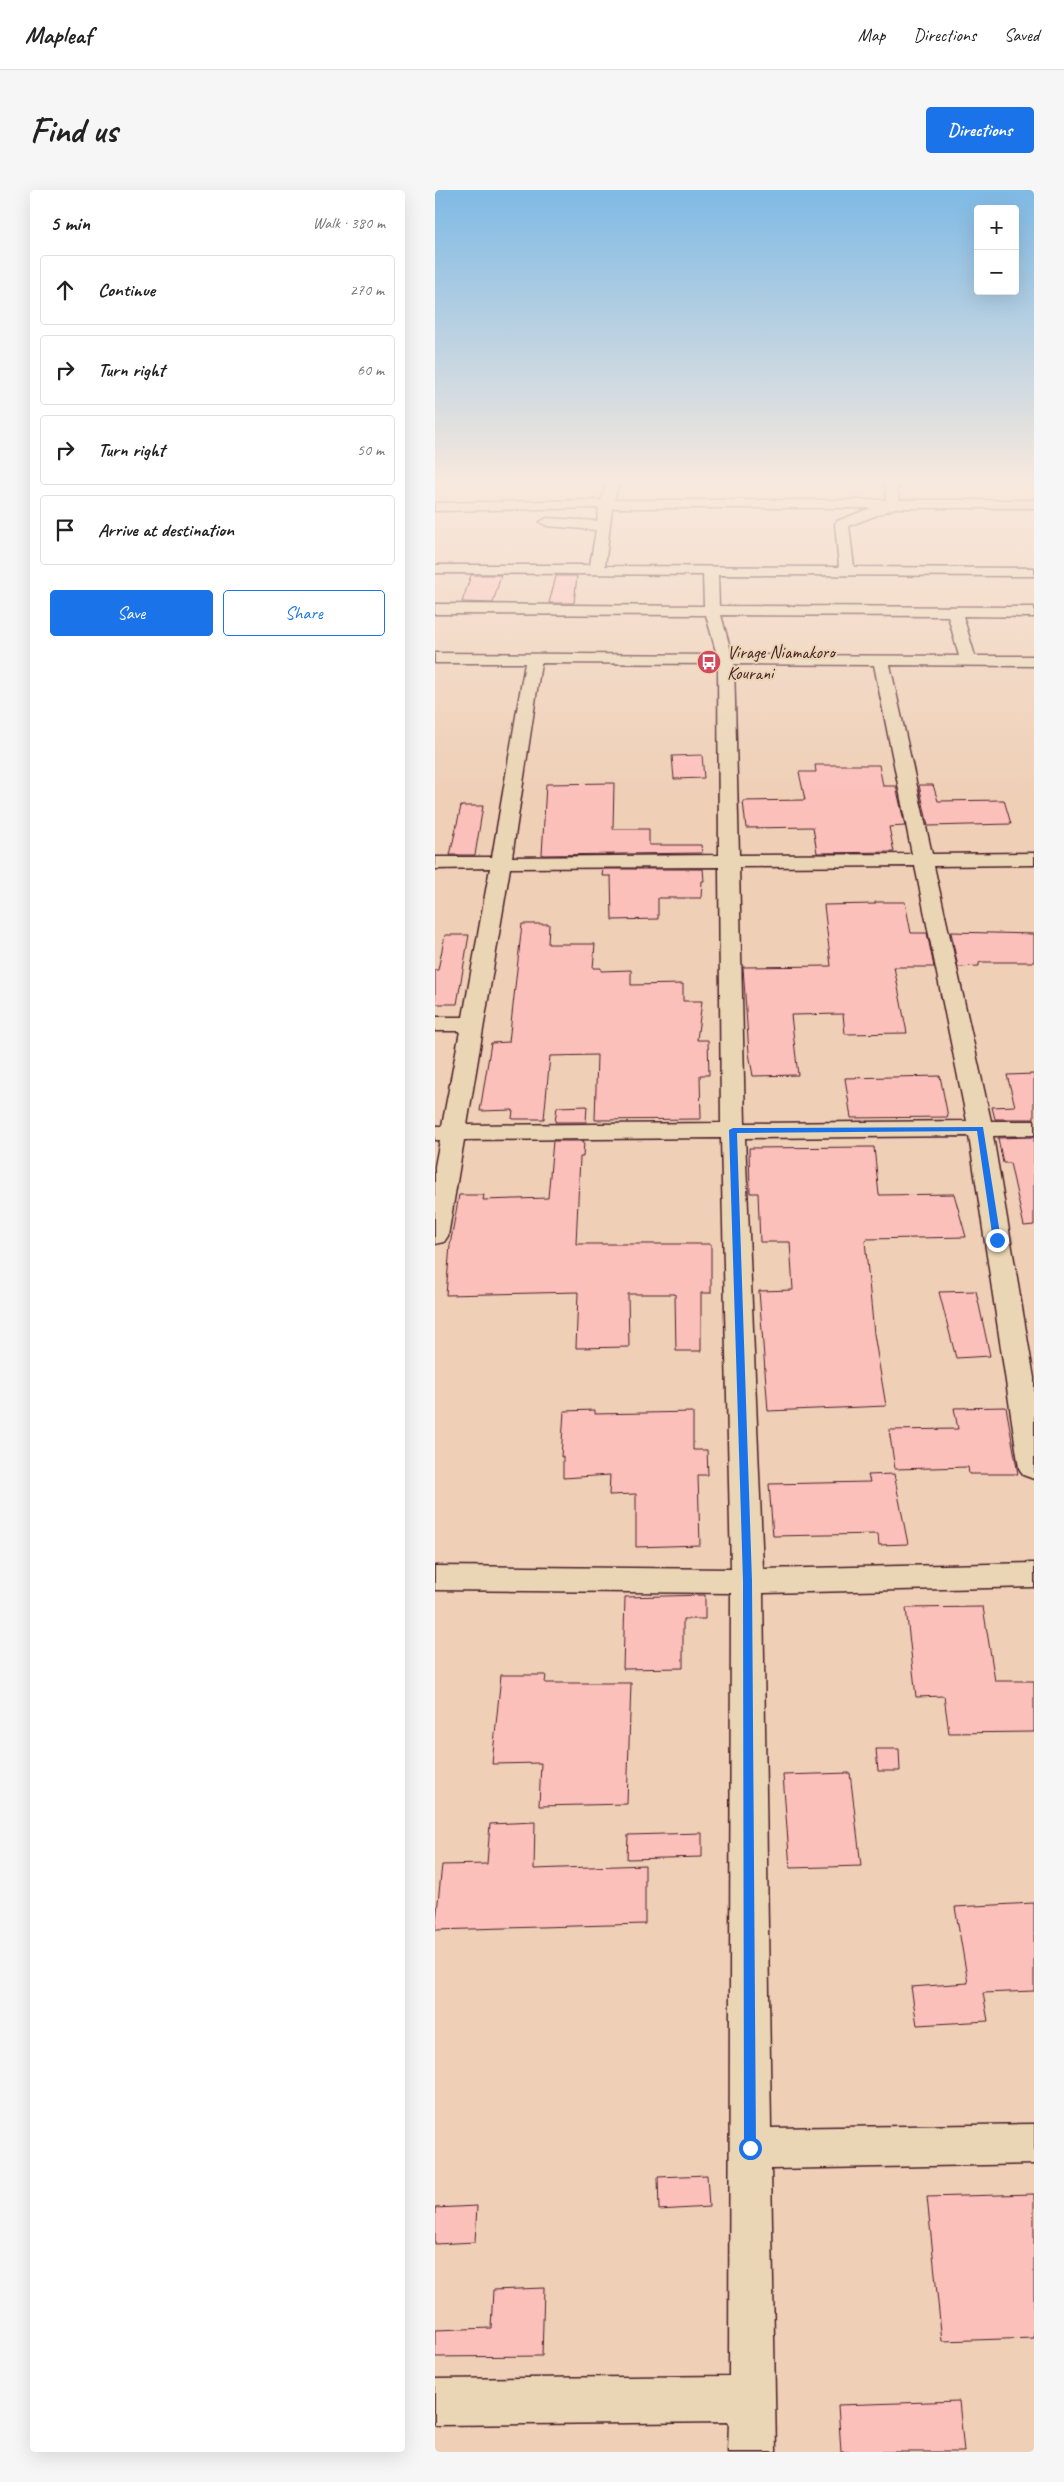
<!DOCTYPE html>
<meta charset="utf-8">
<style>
body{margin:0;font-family:Caveat,sans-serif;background:#f6f6f6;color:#222}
.controls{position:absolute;right:15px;top:15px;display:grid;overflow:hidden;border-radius:5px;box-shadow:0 5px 20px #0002}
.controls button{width:45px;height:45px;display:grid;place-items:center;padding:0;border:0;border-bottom:1px solid #e0e0e0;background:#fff;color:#222;font:25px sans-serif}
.stop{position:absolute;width:15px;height:15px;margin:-11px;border:4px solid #1a73e8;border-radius:50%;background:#fff}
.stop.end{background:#1a73e8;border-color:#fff;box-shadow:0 1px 5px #0008}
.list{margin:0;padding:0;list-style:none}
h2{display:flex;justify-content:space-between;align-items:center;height:65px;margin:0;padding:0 20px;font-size:21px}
h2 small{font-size:16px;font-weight:400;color:#767676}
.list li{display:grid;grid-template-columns:32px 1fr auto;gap:15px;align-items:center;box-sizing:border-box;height:70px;margin:0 10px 10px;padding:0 10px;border:1px solid #e0e0e0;border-radius:5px}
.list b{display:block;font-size:19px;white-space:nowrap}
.list em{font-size:16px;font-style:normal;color:#767676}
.actions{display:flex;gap:10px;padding:15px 20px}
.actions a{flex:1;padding:11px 0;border:1px solid #1a73e8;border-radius:5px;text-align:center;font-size:18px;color:#1a73e8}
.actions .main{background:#1a73e8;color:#fff}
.icon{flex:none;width:28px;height:28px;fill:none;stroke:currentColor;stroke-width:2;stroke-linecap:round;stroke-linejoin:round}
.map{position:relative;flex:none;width:599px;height:2262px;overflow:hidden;border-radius:5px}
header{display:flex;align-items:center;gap:30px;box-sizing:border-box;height:70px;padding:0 25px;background:#fff;border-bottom:1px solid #e0e0e0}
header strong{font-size:24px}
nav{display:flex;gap:28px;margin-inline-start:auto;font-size:18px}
.intro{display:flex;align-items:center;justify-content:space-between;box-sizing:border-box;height:120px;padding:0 30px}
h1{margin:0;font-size:35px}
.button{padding:12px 22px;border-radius:5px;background:#1a73e8;color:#fff;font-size:18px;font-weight:700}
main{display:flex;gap:30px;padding:0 30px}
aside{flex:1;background:#fff;border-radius:5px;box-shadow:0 5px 20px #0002}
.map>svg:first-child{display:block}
.building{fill:#fcc0bb;stroke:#4a1f2b}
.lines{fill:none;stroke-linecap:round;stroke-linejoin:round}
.street-casing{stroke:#4a1f2b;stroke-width:3}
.street{fill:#ead5b4;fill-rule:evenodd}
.route{fill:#1a73e8}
.labels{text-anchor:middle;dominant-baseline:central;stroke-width:4;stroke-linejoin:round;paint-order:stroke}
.far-poi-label{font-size:18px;fill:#4a1f2b;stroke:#ead5b4;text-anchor:start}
</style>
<header>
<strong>Mapleaf</strong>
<nav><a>Map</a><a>Directions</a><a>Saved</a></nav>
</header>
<div class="intro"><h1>Find us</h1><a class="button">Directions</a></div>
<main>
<aside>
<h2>5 min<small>Walk · 380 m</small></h2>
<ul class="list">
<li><svg class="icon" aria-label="ahead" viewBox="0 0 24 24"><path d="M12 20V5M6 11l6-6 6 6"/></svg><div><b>Continue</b></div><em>270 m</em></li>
<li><svg class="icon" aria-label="right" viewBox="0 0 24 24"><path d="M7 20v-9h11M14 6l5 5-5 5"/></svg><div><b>Turn right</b></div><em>60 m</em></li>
<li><svg class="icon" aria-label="right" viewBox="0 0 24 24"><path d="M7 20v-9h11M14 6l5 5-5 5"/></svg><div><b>Turn right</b></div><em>50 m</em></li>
<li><svg class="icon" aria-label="arrive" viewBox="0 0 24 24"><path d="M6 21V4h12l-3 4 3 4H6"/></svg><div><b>Arrive at destination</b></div></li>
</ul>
<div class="actions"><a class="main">Save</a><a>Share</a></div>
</aside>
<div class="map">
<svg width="599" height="2262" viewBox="0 0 599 2262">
<rect width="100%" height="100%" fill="#efcfb6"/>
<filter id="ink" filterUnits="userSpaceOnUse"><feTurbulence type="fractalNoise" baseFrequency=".02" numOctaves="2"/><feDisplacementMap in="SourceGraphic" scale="10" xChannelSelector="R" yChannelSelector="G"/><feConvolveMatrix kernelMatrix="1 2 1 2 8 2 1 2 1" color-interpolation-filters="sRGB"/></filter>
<g filter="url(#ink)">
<!-- building -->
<g class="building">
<polygon points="36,385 66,385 58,413 27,412"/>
<polygon points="121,386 142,386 139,413 114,413"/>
<polygon points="267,565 269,588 239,589 237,566"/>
<polygon points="380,575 444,575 448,596 461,596 470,636 454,637 459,662 382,663 378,637 311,638 308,611 370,610 364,582 381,582"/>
<polygon points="179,593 178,639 214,639 214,655 266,655 267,663 107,665 111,594"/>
<polygon points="484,595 498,595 503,611 569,610 576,634 493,636"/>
<polygon points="26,616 48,616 40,665 15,665"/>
<polygon points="168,679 268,679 269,691 267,691 266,708 223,708 223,729 177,730 176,686 167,686"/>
<polygon points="440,712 470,712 476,743 492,743 499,777 459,777 472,843 410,844 408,824 356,825 363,885 318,886 314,863 308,777 396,776 389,715 440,714"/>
<polygon points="87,734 114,734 113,754 160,754 158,778 166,778 166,781 196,780 196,795 248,794 248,811 267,811 262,850 273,850 274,885 265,885 266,929 160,930 162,865 115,866 109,929 77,929 78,920 45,921 56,853 74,852"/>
<polygon points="516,742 599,744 599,772 547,772 544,773 544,776 523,777"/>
<polygon points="10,745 34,745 22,814 0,814 0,780 3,780"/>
<polygon points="599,884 599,929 560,929 557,917 580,916 572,885"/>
<polygon points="505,886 513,927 416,928 410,888"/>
<polygon points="152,916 151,932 120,932 122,917"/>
<polygon points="599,947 599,1035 589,1036 575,973 568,973 563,948"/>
<polygon points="118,951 149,951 148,967 145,967 141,1054 276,1054 276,1103 266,1103 266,1161 241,1161 240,1104 193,1104 194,1157 141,1158 143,1102 11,1105 15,1055 24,1005 49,1005 48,1010 113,1008"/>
<polygon points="439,957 444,1005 519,1004 531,1047 432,1049 430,1051 439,1144 451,1216 333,1221 324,1101 358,1100 355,1052 325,1052 323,1003 315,1003 314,958"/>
<polygon points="541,1101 555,1166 521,1168 504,1102"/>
<polygon points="571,1217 583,1284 534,1284 533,1277 460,1279 454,1240 523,1239 519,1218"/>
<polygon points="160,1220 160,1224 258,1222 258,1260 272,1260 273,1285 263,1285 265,1355 201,1357 201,1304 174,1305 175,1285 128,1288 128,1266 126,1267 129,1221"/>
<polygon points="459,1284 473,1354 444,1355 443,1344 338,1346 334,1294 435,1292 433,1285"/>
<polygon points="270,1405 270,1429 248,1429 248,1478 188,1479 190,1407"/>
<polygon points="548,1417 560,1491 599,1491 599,1542 514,1543 509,1506 481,1507 471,1418"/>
<polygon points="66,1485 111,1485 110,1493 196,1493 192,1614 104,1616 106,1573 57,1574"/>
<polygon points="441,1559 464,1559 465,1581 443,1581"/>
<polygon points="415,1583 426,1676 355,1678 348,1585"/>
<polygon points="100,1632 99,1679 210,1675 210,1734 0,1740 7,1675 52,1674 55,1634"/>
<polygon points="267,1643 267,1667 192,1669 193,1645"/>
<polygon points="599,1713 599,1801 548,1803 553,1831 482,1835 476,1797 533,1793 520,1717"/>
<polygon points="272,1985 274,2017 224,2020 223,1987"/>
<polygon points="599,2004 599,2148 507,2151 492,2007"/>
<polygon points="42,2016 40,2052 0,2054 0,2018"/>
<polygon points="109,2098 107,2166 0,2167 0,2140 56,2138 58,2100"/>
<polygon points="524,2211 529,2262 406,2262 403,2215"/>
</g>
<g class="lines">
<!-- street casing -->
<g class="street-casing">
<path id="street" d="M 173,290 L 185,290 L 179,310 L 451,310 L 450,290 L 462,290 L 464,310 L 599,310 L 599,318 L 460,318 L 414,336 L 419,377 L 599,378 L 599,386 L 283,385 L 284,416 L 599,417 L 599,427 L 528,426 L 540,466 L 599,466 L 599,476 L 455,475 L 497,664 L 599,663 L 599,675 L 499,676 L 556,931 L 599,931 L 599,945 L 558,946 L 599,1188 L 599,1289 L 588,1285 L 584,1278 L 534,946 L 310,948 L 328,1379 L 599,1373 L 599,1397 L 328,1403 L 336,1938 L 599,1934 L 599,1974 L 336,1979 L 341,2262 L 293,2262 L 294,2232 L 0,2235 L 0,2189 L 294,2186 L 296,1403 L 0,1400 L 0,1376 L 296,1379 L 286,948 L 29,950 L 13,1046 L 9,1052 L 0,1054 L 0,976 L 5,950 L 0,950 L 0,936 L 7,936 L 25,841 L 0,841 L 0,827 L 28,827 L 55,678 L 0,679 L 0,667 L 57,667 L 90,473 L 0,473 L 0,463 L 282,465 L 271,425 L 0,424 L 0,414 L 269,416 L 268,385 L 0,383 L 0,375 L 155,375 L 161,340 L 112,336 L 105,332 L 112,328 L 162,331 L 164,318 L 0,321 L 0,313 L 166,310 ZM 177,318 L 436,318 L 402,331 L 400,334 L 404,377 L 170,376 ZM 286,425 L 513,426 L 524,466 L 297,465 ZM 106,473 L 283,474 L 284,665 L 77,667 ZM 299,474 L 439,475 L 477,664 L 304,665 ZM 480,676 L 532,931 L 310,933 L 304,677 ZM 284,677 L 286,933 L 32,935 L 75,678 Z"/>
</g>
<!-- street -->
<use href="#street" class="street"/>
</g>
</g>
<!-- sky -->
<linearGradient id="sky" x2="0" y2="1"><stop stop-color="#7fbae5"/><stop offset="0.48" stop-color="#f8e9de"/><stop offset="1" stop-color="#f8e9de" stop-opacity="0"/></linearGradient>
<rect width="599" height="606" fill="url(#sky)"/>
<!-- route -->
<polygon class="route" points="548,937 566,1050 562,1053 558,1050 542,941 302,943 317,1391 321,1958 319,1963 315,1965 311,1963 309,1958 308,1391 294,940 298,938"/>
<!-- icons -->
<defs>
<g id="bus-disc" transform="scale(1.25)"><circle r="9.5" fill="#d1495b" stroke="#ead5b4"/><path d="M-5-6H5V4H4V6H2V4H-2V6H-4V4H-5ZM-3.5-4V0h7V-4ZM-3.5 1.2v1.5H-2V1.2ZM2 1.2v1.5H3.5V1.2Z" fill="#fff"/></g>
</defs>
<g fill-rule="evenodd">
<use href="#bus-disc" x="274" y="472"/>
</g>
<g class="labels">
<!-- far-poi labels -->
<g class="far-poi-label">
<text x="292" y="462">Virage Niamakoro<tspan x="292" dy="21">Kourani</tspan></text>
</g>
</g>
</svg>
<div class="controls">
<button>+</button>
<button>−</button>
</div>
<div class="stop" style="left:315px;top:1958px"></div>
<div class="stop end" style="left:562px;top:1050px"></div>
</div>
</main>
